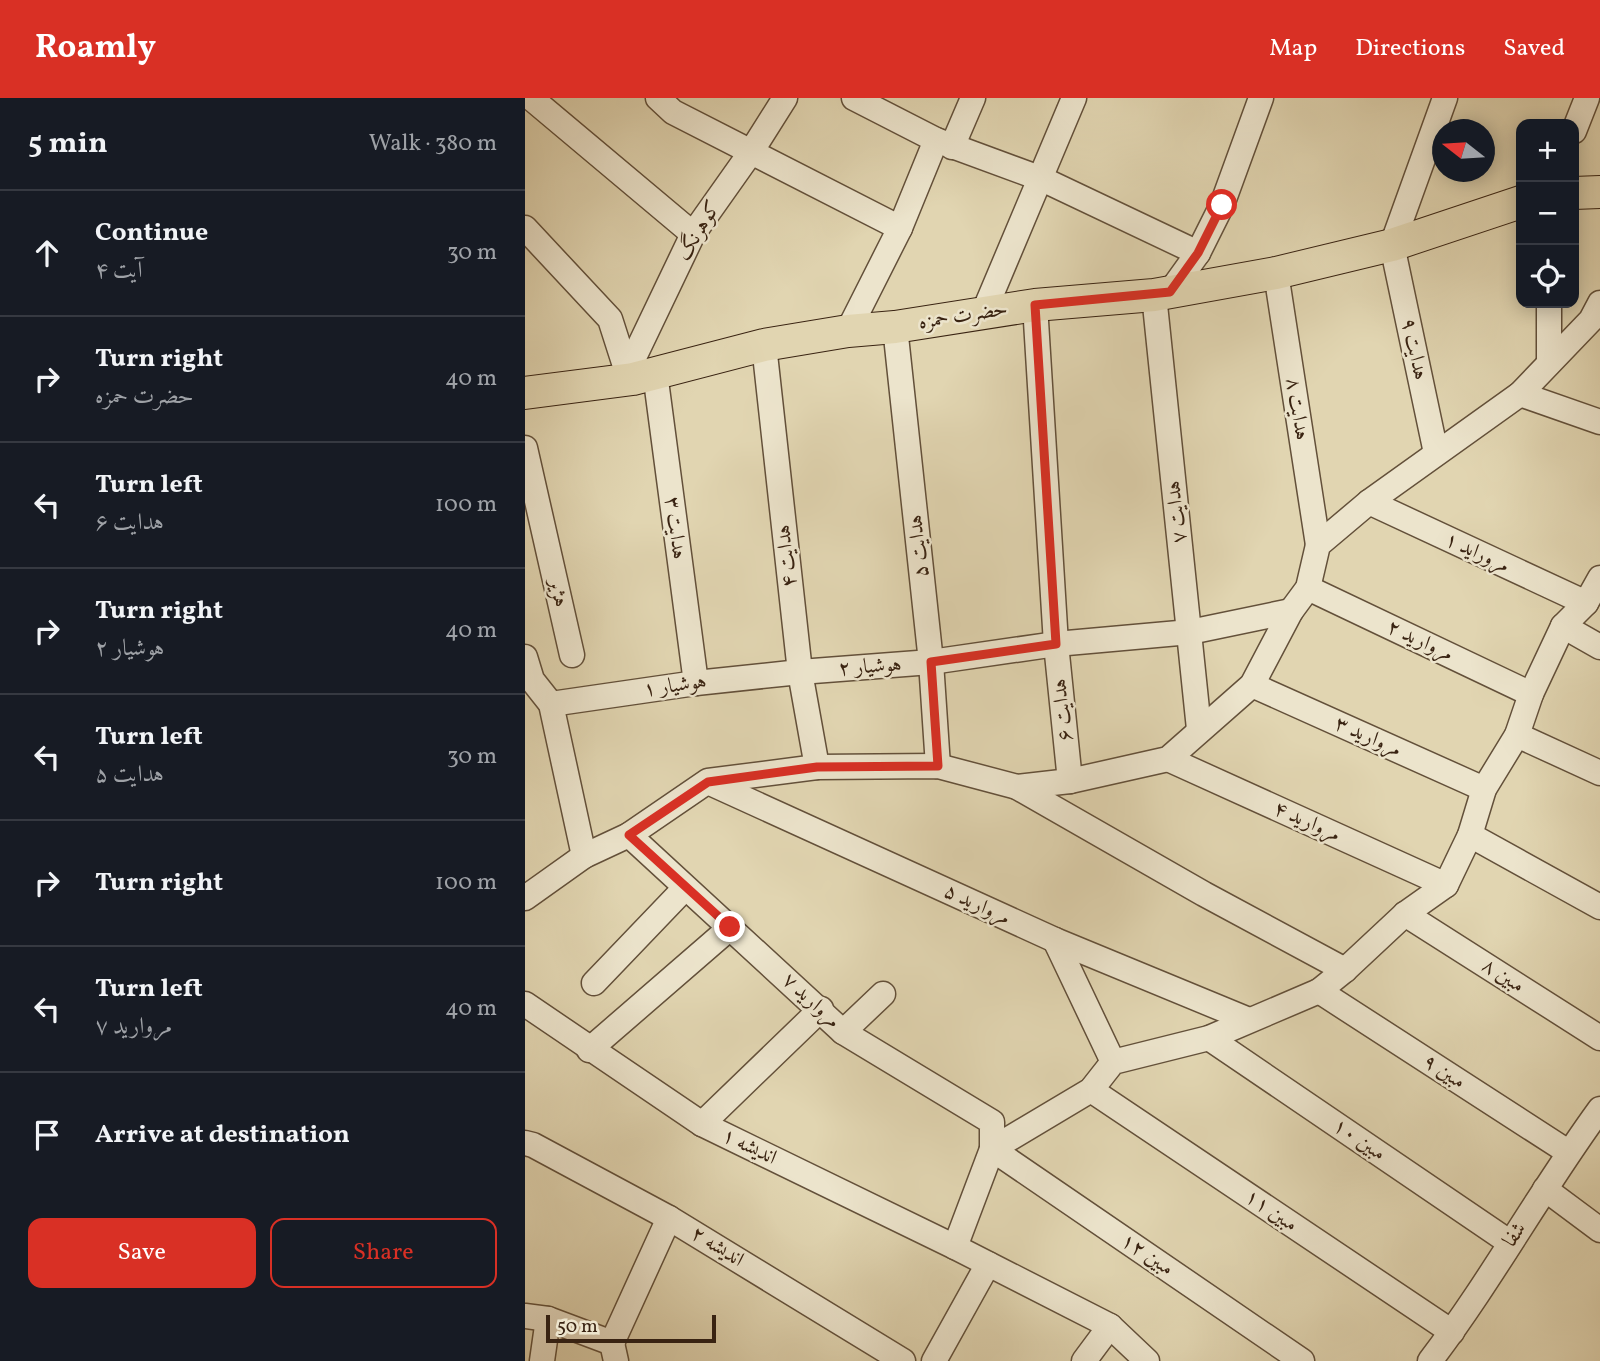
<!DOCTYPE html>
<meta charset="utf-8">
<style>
body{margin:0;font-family:Vollkorn,Amiri,serif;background:#20242c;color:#f1f3f6}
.controls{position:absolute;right:21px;top:21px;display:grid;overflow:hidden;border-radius:14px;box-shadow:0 4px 18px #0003}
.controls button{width:63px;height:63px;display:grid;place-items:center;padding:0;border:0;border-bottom:2px solid #363941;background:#171b24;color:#f1f3f6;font:35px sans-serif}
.compass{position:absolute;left:907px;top:21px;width:63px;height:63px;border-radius:50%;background:#171b24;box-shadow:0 4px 18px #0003;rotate:287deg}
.scale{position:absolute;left:21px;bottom:18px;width:170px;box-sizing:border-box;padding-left:7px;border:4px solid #392312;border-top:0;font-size:19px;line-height:24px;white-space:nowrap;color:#392312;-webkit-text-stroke:5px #ece4cc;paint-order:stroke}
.stop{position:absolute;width:21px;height:21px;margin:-16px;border:5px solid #d93025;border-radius:50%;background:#fff}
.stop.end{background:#d93025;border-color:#fff;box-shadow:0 2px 7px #0008}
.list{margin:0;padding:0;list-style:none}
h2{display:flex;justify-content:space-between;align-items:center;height:91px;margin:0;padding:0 28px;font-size:30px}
h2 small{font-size:23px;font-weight:400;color:#9ea1a6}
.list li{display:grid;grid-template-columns:46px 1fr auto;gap:21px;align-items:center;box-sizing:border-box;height:126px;padding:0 28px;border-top:2px solid #363941}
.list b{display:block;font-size:26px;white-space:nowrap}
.list p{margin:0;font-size:23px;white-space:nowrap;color:#9ea1a6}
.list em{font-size:23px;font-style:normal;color:#9ea1a6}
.actions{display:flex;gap:14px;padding:21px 28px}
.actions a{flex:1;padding:16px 0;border:2px solid #d93025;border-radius:14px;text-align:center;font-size:24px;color:#d93025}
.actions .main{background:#d93025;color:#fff}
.icon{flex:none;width:38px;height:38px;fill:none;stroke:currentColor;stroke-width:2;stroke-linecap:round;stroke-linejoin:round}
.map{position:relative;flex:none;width:1075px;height:1263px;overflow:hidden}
header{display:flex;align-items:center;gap:42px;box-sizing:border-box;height:98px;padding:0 35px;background:#d93025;color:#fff}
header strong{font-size:33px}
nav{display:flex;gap:38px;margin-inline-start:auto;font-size:24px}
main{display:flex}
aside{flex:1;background:#171b24}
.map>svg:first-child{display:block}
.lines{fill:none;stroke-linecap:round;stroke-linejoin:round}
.minor-casing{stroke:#63503a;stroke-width:27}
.major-casing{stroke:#392312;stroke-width:34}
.minor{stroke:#ece4cc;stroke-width:24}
.major{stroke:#e1d5b1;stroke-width:32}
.route{stroke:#d93025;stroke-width:9}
.labels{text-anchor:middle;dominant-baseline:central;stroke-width:5;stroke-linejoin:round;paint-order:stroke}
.street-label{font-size:21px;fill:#392312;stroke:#ece4cc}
</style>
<header>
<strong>Roamly</strong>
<nav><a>Map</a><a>Directions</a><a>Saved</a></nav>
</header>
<main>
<aside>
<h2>5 min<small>Walk · 380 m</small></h2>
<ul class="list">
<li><svg class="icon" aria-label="ahead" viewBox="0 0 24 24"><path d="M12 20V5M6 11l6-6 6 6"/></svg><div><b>Continue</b><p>آیت ۴</p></div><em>30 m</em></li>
<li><svg class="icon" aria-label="right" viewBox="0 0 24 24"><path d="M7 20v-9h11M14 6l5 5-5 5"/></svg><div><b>Turn right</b><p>حضرت حمزه</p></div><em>40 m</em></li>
<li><svg class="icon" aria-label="left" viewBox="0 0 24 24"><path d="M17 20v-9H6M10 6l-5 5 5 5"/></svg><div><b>Turn left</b><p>هدایت ۶</p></div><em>100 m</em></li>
<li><svg class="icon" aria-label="right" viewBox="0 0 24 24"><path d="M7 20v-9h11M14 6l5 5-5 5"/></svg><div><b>Turn right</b><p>هوشیار ۲</p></div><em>40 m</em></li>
<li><svg class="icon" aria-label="left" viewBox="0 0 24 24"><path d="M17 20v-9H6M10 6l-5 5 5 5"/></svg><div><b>Turn left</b><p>هدایت ۵</p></div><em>30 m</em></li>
<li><svg class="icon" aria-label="right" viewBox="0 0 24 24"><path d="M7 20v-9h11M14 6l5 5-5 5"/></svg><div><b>Turn right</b></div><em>100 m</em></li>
<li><svg class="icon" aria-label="left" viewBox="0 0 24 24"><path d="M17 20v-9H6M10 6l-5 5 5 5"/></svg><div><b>Turn left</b><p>مروارید ۷</p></div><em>40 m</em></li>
<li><svg class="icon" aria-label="arrive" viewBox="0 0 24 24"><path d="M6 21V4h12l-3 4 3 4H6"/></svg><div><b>Arrive at destination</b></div></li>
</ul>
<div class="actions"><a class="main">Save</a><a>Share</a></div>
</aside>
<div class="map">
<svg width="1075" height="1263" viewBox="0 0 1075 1263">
<rect width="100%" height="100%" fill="#e1d5b1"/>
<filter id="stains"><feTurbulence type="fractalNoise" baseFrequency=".00286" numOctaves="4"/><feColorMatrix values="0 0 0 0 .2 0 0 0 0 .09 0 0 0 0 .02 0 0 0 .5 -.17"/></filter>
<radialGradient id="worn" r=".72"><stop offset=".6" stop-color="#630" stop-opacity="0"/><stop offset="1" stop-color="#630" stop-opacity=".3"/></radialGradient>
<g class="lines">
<!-- minor casing -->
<g class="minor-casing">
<g id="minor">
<polyline points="6,0 168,136"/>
<polyline points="133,0 148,14 375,130"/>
<polyline points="329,0 411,42 517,81 673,155"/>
<polyline points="1049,33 1062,0"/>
<polyline points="427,49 448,0"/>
<polyline points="0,130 85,221 102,274 107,280"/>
<polyline points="751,175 793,447"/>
<polyline points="645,194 673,155 697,107 736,0"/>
<polyline points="629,197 674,631"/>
<polyline points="1024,205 1024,265"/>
<polyline points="510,207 531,546 545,683"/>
<polyline points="458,216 549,0"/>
<polyline points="370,229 406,564 413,668"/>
<polyline points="323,233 375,130 411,42"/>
<polyline points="239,247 275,574 292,669"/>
<polyline points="102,274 168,136 226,54 260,0"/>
<polyline points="130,275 171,585"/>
<polyline points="995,296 1075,324"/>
<polyline points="0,350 47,557"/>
<polyline points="911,355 867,147 920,0"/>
<polyline points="844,404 1061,505"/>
<polyline points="783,490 1006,596"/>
<polyline points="1038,528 1075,549"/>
<polyline points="0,559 7,582 26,606 59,758"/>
<polyline points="727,587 959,691"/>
<polyline points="26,606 171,585 275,574 406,564 531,546 665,534 766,513"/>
<polyline points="992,637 1075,675"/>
<polyline points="643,661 921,787"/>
<polyline points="183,684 530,842 724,922"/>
<polyline points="492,689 679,796 820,872"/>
<polyline points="104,737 318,934 467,1024 467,1051 777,1263"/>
<polyline points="945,737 1075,809"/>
<polyline points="0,800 59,758 104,737 183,683 292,669 413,668 492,689 545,683 643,661 727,587 766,513 783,490 793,447 844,404 995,296 1066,222 1075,205"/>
<polyline points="880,816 1075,940"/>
<polyline points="530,842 588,964"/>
<polyline points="69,885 160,790"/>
<polyline points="794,893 1043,1054"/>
<polyline points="0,906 177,1026 430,1149 585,1228 622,1263"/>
<polyline points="318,934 358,896"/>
<polyline points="684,940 984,1144"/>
<polyline points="64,952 206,829"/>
<polyline points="566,992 927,1234"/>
<polyline points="177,1026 296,911"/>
<polyline points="0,1045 8,1047 144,1120 378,1263"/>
<polyline points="1020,1091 1075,1132"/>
<polyline points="430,1149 467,1051 566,992 588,964 684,940 794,893 820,872 880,816 921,787 945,737 959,691 992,637 1006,596 1038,528 1061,505 1075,480"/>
<polyline points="0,1218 23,1221 87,1245 91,1263"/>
<polyline points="87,1245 144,1120"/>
<polyline points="17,1263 23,1221"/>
<polyline points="409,1263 463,1166"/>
<polyline points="559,1263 585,1228"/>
<path d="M 905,1263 C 966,1183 1015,1093 1075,1011"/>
</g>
</g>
<!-- major casing -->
<g class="major-casing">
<g id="major">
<polyline points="1049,95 1075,94"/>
<polyline points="0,295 108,281 239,247 323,233 370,229 510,207 629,197 751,175 867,147 996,104"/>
</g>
</g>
<!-- minor -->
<use href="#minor" class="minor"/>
<!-- major -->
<use href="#major" class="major"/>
</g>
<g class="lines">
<!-- route -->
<polyline class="route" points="205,829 104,737 183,684 292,669 413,668 406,564 531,546 510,207 645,194 673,155 697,107"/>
</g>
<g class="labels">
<!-- street labels -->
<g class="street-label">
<text transform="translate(174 133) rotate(-59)">کوهرنگ</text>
<text transform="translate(438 218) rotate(-9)">حضرت حمزه</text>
<text transform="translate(889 251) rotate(78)">هدایت ۹</text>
<text transform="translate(772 311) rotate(81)">هدایت ۸</text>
<text transform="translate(652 414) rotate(-96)">هدایت ۷</text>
<text transform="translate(150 430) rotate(83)">هدایت ۳</text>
<text transform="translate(394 448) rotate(-96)">هدایت ۵</text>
<text transform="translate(952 455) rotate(25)">مروراید ۱</text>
<text transform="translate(262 458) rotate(-96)">هدایت ۴</text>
<text transform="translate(33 495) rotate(77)">هژیر</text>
<text transform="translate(895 543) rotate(25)">مروارید ۲</text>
<text transform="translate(345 569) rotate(-4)">هوشیار ۲</text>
<text transform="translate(150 588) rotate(-8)">هوشیار ۱</text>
<text transform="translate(538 612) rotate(-96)">هدایت ۶</text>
<text transform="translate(843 639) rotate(24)">مروارید ۳</text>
<text transform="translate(782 724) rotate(24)">مروارید ۴</text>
<text transform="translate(452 807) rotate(25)">مروارید ۵</text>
<text transform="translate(978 878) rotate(33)">مبین ۸</text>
<text transform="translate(286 903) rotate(43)">مروارید ۷</text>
<text transform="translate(919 974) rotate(33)">مبین ۹</text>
<text transform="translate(834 1042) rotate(34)">مبین ۱۰</text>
<text transform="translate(224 1049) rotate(26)">اندیشه ۱</text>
<text transform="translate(746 1113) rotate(34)">مبین ۱۱</text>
<text transform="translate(990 1137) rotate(-56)">شفا</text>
<text transform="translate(192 1149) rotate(32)">اندیشه ۲</text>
<text transform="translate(622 1157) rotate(34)">مبین ۱۲</text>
</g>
</g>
<rect width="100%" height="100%" filter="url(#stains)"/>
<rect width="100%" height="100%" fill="url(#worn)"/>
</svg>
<div class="controls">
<button>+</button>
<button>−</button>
<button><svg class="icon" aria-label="locate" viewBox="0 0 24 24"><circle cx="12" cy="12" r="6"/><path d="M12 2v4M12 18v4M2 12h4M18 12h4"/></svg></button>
</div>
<svg class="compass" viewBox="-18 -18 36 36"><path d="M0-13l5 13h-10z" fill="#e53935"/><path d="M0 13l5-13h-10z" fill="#9ea1a6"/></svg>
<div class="scale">50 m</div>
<div class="stop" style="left:697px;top:107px"></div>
<div class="stop end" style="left:205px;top:829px"></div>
</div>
</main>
